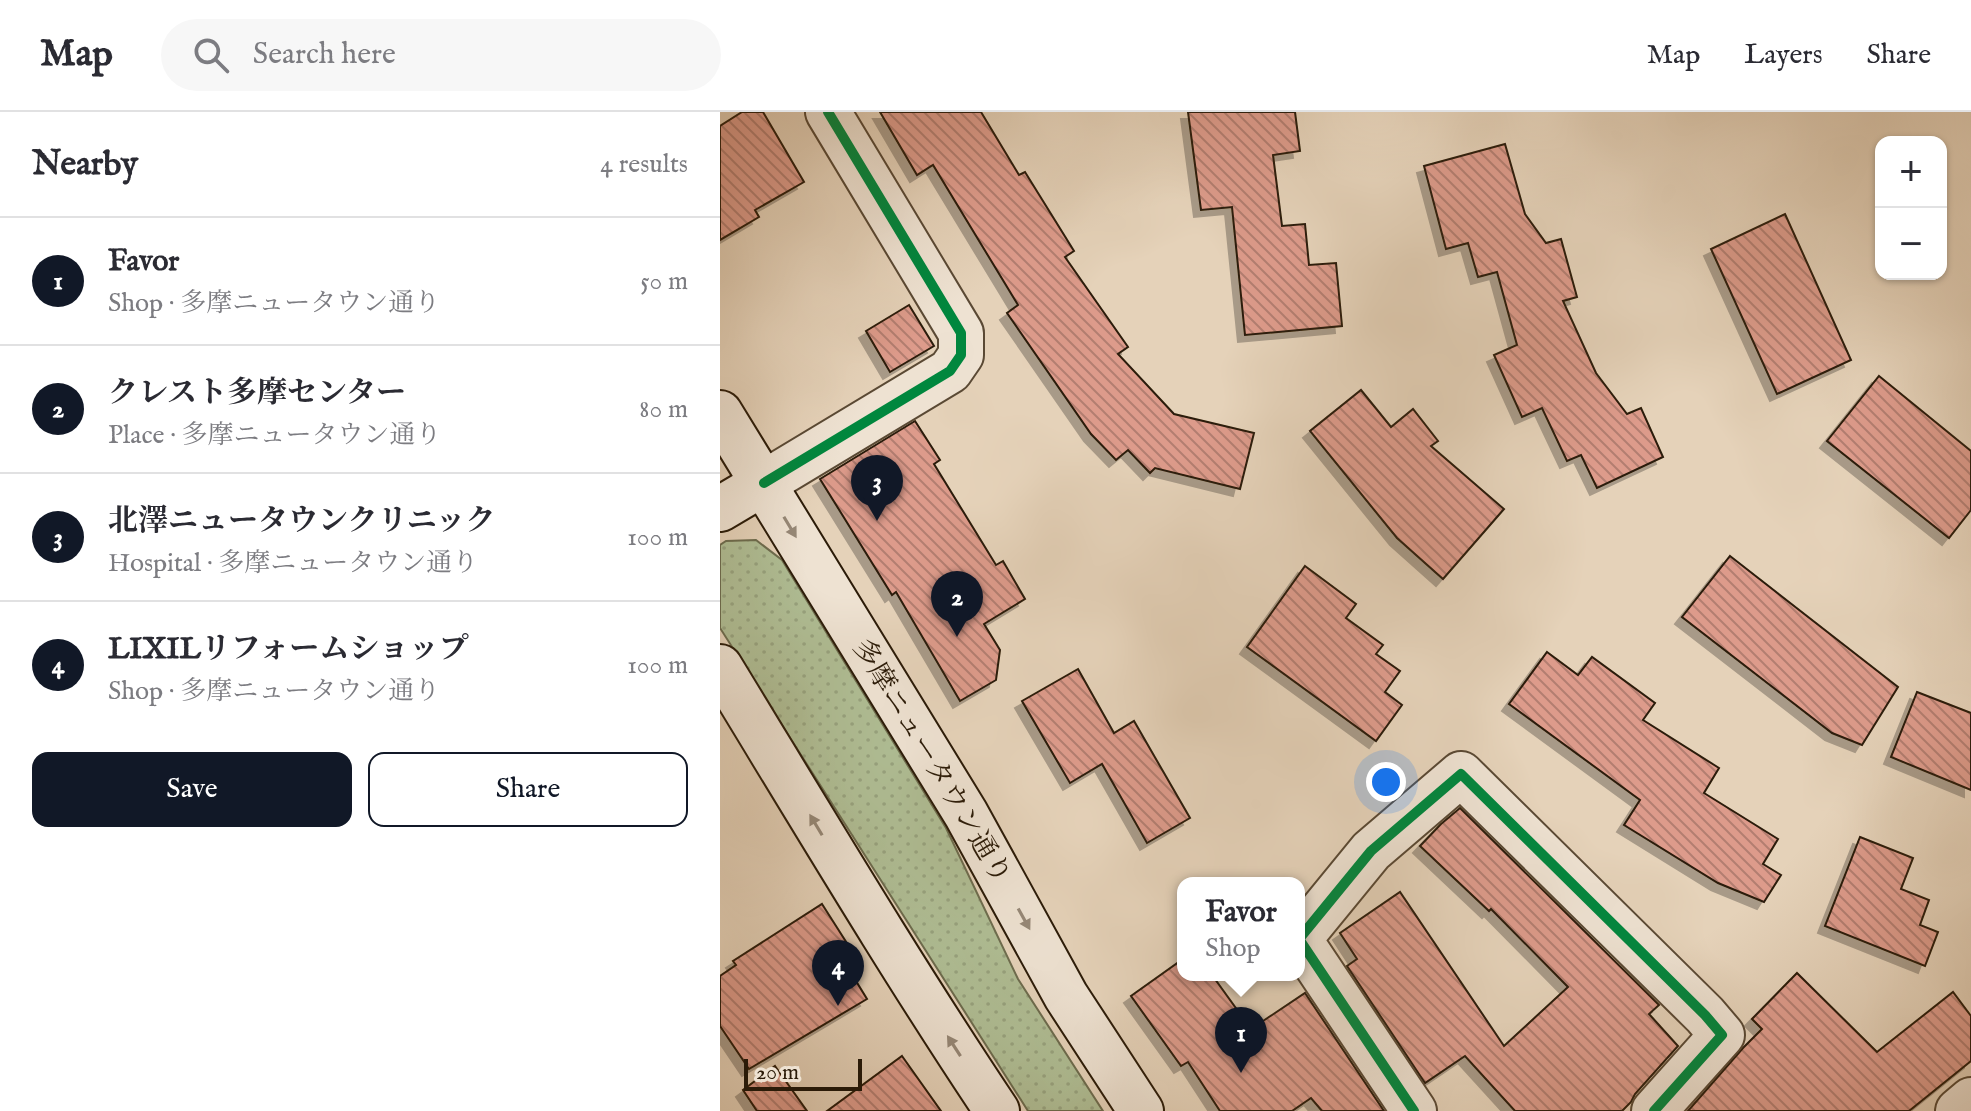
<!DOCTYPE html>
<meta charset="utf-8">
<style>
body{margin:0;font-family:"IM FELL English","Noto Serif JP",serif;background:#f7f7f7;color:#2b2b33}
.controls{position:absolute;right:24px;top:24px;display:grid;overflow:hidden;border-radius:16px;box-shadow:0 2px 6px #0004}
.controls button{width:72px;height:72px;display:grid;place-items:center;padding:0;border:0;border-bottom:2px solid #e1e1e2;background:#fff;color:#2b2b33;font:40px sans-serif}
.scale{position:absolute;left:24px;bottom:20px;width:118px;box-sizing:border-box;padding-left:8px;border:4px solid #2b1b08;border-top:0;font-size:22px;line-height:28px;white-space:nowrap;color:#2b1b08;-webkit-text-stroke:6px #eee2d2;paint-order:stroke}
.you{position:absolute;left:666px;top:670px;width:28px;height:28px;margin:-20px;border:6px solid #fff;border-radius:50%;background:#1a73e8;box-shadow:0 0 0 12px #1a73e833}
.badge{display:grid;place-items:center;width:52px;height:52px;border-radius:50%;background:#111827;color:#fff;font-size:26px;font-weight:700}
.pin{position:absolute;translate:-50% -66px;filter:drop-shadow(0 2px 4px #0008)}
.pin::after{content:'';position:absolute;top:42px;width:28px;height:24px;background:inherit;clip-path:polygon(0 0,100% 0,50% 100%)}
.popup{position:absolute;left:457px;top:765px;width:128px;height:104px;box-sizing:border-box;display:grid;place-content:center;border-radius:16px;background:#fff;filter:drop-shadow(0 2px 6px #0005);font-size:26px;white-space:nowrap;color:#7c7c81}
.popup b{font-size:30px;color:#2b2b33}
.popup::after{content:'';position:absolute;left:50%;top:100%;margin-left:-16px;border:16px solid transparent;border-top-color:#fff}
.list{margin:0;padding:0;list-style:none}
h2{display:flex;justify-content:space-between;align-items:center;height:104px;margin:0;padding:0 32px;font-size:34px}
h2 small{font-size:26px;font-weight:400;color:#7c7c81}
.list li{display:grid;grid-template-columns:52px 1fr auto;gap:24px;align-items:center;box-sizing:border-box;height:128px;padding:0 32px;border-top:2px solid #e1e1e2}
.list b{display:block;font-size:30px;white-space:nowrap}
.list p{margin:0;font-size:26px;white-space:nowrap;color:#7c7c81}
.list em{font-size:26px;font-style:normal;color:#7c7c81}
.actions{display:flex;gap:16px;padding:24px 32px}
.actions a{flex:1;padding:18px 0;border:2px solid #111827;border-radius:16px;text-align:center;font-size:28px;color:#111827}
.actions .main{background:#111827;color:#fff}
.icon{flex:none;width:44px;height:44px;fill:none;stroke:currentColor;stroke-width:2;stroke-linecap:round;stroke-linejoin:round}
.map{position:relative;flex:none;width:1251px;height:999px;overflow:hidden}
header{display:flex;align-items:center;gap:48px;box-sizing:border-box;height:112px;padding:0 40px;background:#fff;border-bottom:2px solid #e1e1e2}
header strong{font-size:38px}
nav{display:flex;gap:44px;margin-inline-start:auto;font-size:28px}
.search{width:560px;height:72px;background:#f7f7f7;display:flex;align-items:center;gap:20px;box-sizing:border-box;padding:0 28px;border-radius:44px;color:#7c7c81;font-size:30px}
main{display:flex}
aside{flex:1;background:#fff}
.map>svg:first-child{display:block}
.grass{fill:url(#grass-dots);stroke:#6d6c4e;stroke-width:2}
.building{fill:url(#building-back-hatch);stroke:#2b1b08;stroke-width:2;filter:url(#shadow)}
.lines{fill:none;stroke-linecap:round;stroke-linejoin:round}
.minor-casing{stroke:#5a4934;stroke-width:48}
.secondary-casing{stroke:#2b1b08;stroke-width:48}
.minor{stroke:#eee2d2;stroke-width:44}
.secondary{stroke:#eee2d2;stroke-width:44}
.cycleway-casing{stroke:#eee2d2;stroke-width:15}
.cycleway{stroke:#00873e;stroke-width:10}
.oneway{fill:#968877}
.labels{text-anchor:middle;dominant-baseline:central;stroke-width:6;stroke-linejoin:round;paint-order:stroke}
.street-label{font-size:28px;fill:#2b1b08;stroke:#eee2d2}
</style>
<header>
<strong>Map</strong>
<div class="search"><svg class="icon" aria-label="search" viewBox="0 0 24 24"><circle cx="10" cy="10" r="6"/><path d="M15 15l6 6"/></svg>Search here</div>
<nav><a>Map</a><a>Layers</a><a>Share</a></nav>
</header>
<main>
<aside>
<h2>Nearby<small>4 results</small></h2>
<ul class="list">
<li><span class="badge">1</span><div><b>Favor</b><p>Shop · 多摩ニュータウン通り</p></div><em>50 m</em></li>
<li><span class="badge">2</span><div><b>クレスト多摩センター</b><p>Place · 多摩ニュータウン通り</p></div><em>80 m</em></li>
<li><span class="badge">3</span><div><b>北澤ニュータウンクリニック</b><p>Hospital · 多摩ニュータウン通り</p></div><em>100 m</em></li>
<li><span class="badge">4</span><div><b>LIXILリフォームショップ</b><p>Shop · 多摩ニュータウン通り</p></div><em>100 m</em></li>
</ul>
<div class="actions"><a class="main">Save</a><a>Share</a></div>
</aside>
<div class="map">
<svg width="1251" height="999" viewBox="0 0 1251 999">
<defs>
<pattern id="grass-dots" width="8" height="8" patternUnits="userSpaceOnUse" patternTransform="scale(2)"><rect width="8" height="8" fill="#afbd94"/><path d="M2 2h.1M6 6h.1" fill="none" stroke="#97a27e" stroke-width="1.8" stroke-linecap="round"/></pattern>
<pattern id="building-back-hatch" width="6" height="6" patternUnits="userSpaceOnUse" patternTransform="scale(2)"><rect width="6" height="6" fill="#dd9b8b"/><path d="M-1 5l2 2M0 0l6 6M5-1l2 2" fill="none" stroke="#b37e70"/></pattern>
<filter id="shadow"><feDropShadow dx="-7" dy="7" stdDeviation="0" flood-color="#0004"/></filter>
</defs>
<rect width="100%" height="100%" fill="#e5d2b9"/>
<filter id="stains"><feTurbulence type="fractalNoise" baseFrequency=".0025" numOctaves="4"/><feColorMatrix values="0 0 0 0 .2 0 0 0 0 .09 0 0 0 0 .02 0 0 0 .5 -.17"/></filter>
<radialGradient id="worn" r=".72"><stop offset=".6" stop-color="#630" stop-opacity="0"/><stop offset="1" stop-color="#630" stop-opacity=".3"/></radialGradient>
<!-- grass -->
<polygon class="grass" points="36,428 62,448 226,716 298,867 383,999 308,999 0,516 0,433 6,429"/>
<!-- building -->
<g class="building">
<polygon points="22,0 43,0 84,70 35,98 39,105 0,128 0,14"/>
<polygon points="160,0 261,0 299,63 305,60 354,139 345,145 408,235 398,242 454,302 534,321 520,377 435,356 430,361 408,338 396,348 371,322 287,201 298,193 213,53 197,63"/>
<polygon points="468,0 575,0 580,39 553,43 562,114 585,112 589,153 616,151 622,214 525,223 512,95 481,98"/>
<polygon points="785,32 805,102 826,131 841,127 857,185 843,189 876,261 907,302 921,296 943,345 877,376 861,343 847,349 822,296 802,305 774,243 797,233 777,160 758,165 748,131 726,137 704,54"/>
<polygon points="1065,102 1131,248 1057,282 991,137"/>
<polygon points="189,193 214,234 170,260 146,219"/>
<polygon points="1159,264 1251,339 1251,398 1229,426 1107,329"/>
<polygon points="641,278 671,315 693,297 718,329 711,334 784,397 723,467 677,426 590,319"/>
<polygon points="195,309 220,348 214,352 276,453 283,449 305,487 264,512 280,538 276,568 240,589 176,480 172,483 100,367"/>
<polygon points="1010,444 1178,575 1142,633 1112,621 962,505"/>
<polygon points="585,454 636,492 626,506 663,533 656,542 680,559 665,580 682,593 656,629 527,535"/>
<polygon points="827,540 858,563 872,545 935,591 923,608 999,656 984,681 1058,727 1043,752 1061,763 1044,790 998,771 904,713 920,688 789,592"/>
<polygon points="358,557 394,621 414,609 470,706 427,731 382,652 350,671 302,589"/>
<polygon points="1197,580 1251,601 1251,678 1171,645"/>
<polygon points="740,696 939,893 929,902 958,934 915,982 911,990 902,999 795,999 745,944 705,971 627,854 637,847 620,821 680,780 784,934 848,875 771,797 769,799 700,734 721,712"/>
<polygon points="1140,725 1193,746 1181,777 1209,788 1200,813 1218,820 1205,854 1105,814"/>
<polygon points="102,792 130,836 120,843 147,887 29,957 0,914 0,864 16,853 13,849"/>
<polygon points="463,847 463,863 492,863 531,917 585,881 664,999 602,999 591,986 572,999 500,999 468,950 461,954 411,884"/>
<polygon points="1077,861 1157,940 1233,880 1251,904 1251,949 1189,999 968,999 1023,936 1042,917 1032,907"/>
<polygon points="182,944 221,999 107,999"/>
<polygon points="55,954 87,999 37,999 23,978"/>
</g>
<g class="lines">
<!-- minor casing -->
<g class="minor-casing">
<g id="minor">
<polyline points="44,371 230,259 241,243 241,221 108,0"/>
<polyline points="694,999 579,827 651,739 741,662 985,903 1002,923 934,999"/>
<polyline points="1238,999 1251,988"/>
</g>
</g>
<!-- secondary casing -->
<g class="secondary-casing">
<g id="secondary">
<polyline points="0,301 246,702 346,884 421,999"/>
<polyline points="0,397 44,371"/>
<path d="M 0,555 C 91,704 180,854 277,999"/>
</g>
</g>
<!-- minor -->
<use href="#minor" class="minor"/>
<!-- secondary -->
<use href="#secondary" class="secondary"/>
<!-- cycleway casing -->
<g class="cycleway-casing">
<g id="cycleway">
<polyline points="44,371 230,259 241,243 241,221 108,0"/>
<polyline points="694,999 579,827 651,739 741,662 985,903 1002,923 934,999"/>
</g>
</g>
<!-- cycleway -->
<use href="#cycleway" class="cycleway"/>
</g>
<!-- one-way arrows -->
<defs><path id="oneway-solid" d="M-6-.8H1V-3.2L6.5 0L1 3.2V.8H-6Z" transform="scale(2)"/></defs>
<g class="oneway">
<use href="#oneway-solid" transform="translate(70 415) rotate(59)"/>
<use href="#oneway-solid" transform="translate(96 713) rotate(-121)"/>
<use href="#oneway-solid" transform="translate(304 807) rotate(61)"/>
<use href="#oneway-solid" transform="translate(234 934) rotate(-123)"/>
</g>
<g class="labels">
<!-- street labels -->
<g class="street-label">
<text transform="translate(211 650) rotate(59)">多摩ニュータウン通り</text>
</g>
</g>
<rect width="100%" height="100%" filter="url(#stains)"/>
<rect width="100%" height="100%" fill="url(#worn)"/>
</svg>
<div class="controls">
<button>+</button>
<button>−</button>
</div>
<div class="scale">20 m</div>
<div class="you"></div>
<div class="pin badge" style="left:521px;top:961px">1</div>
<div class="popup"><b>Favor</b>Shop</div>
<div class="pin badge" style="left:237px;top:525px">2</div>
<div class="pin badge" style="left:157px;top:409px">3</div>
<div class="pin badge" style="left:118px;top:894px">4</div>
</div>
</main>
